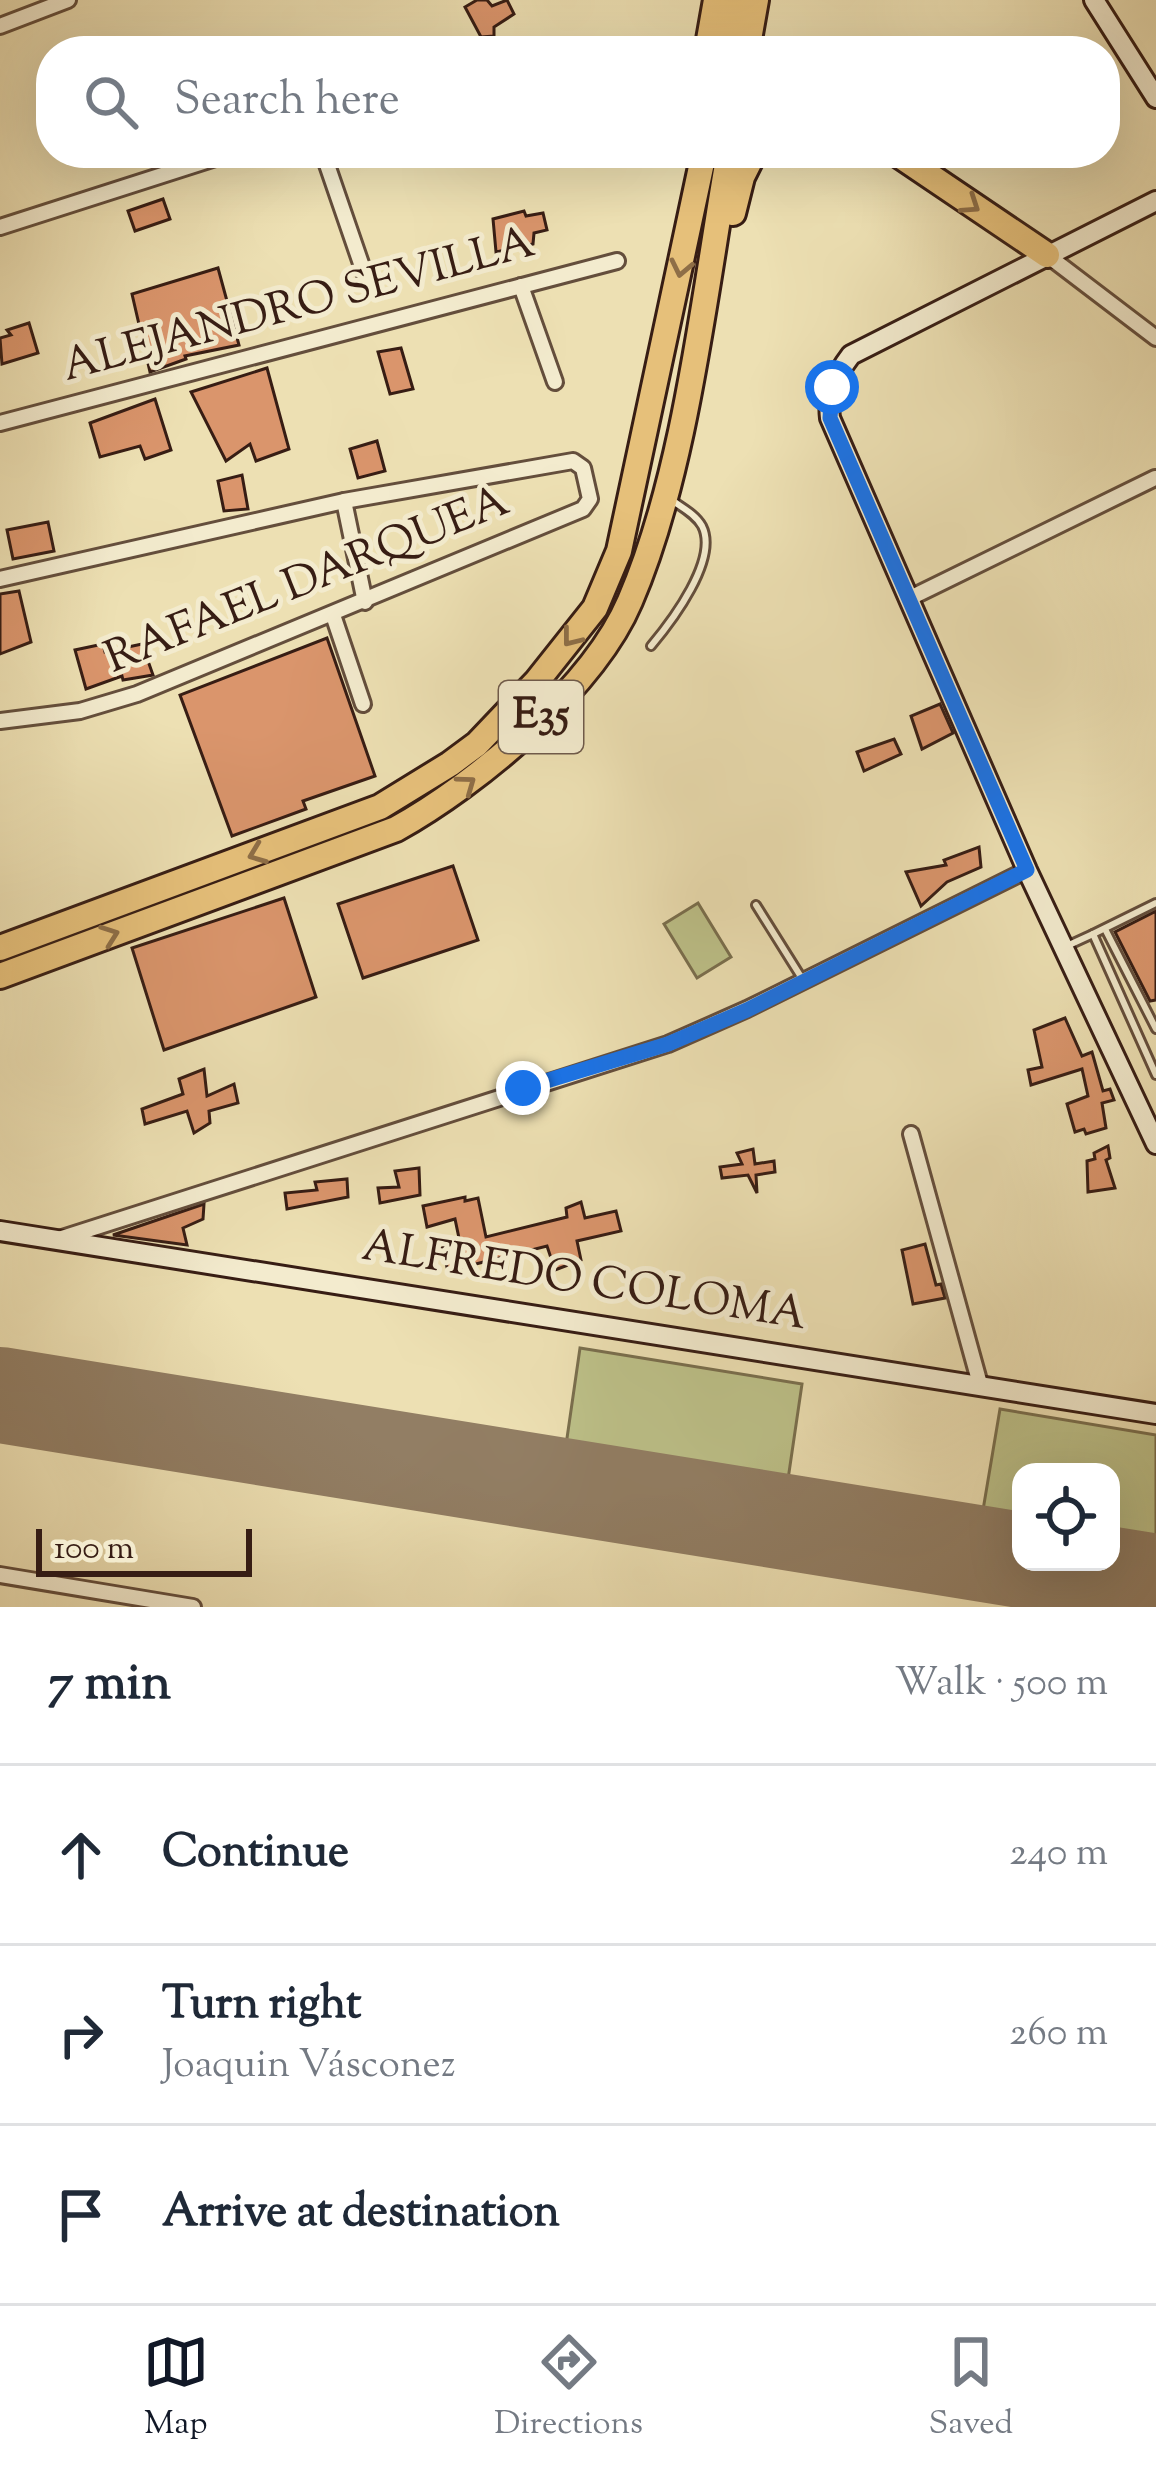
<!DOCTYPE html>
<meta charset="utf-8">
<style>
body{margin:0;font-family:"Sorts Mill Goudy",serif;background:#f2f2f3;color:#1f2937}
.controls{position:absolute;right:36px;bottom:36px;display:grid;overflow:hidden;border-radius:24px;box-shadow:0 12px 48px #0002}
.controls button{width:108px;height:108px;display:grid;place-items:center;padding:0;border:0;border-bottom:3px solid #e0e1e3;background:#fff;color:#1f2937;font:60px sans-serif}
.scale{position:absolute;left:36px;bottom:30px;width:216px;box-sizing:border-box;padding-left:12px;border:6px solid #371d14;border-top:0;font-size:33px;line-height:42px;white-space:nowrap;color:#371d14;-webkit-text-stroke:9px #f3ebce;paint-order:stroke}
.stop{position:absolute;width:36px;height:36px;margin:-27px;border:9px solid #1a73e8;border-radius:50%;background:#fff}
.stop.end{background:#1a73e8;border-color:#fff;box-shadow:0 3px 12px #0008}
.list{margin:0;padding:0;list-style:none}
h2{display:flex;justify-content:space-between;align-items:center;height:156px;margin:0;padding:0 48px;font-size:51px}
h2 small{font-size:39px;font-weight:400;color:#747a83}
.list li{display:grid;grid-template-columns:78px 1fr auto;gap:36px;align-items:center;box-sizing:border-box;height:180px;padding:0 48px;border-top:3px solid #e0e1e3}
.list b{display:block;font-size:45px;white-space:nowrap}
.list p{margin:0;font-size:39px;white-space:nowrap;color:#747a83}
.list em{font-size:39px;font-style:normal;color:#747a83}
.icon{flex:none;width:66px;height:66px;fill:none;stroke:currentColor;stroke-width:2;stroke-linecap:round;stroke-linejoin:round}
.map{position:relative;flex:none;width:1156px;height:1607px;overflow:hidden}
.search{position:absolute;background:#fff;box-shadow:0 12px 48px #0002;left:36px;right:36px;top:36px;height:132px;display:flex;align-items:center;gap:30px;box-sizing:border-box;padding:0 42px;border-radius:48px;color:#747a83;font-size:45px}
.sheet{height:696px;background:#fff}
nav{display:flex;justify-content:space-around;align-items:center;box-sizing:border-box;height:168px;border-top:3px solid #e0e1e3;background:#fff;font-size:33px;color:#747a83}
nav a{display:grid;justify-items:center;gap:6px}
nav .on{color:#111827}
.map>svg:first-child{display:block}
.pitch{fill:#bdc189;stroke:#7a6f4e;stroke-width:3}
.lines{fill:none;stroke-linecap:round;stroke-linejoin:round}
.runway{stroke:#927e64;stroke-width:96}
.building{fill:#da956c;stroke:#371d14;stroke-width:3}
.lane-casing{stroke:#644e3c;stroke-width:12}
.street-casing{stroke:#644e3c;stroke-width:20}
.secondary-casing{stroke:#371d14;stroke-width:24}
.highway-casing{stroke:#371d14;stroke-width:30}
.lane{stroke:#f3ebce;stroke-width:6}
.street{stroke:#f3ebce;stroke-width:14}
.secondary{stroke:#f3ebce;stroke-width:18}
.highway{stroke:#e6c07a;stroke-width:24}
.oneway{stroke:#8e6e47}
.route{stroke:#1a73e8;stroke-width:15}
.labels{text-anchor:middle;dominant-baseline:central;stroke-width:10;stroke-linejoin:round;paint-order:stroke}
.shield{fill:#f3ebce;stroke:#6f5b4c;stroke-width:3}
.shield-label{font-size:42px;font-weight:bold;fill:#371d14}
.street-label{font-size:45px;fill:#371d14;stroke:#f3ebce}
</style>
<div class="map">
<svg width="1156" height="1607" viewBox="0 0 1156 1607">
<rect width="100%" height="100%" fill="#ede0b3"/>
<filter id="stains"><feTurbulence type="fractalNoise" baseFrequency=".00167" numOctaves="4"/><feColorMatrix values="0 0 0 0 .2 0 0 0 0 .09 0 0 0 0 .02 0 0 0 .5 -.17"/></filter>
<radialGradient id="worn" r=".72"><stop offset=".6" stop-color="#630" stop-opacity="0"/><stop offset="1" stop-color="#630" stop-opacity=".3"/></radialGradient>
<!-- pitch -->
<g class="pitch">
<polygon points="698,903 731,957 697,978 664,924"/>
<polygon points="580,1348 802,1384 786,1493 564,1459"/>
<polygon points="1000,1409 1156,1435 1156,1540 1111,1532 1111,1472 1021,1472 1021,1517 983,1510"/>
</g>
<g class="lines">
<!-- runway -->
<g class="runway">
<polyline points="0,1395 1021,1560"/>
<polyline points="1033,1562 1156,1582"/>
</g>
</g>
<!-- building -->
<g class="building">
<polygon points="477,0 487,0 492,6 507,0 514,14 494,27 494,36 481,37 465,7"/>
<polygon points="163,199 170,219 135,231 128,211"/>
<polygon points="524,211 526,216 543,213 547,230 534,233 533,244 496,252 493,219"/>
<polygon points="218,268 239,345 185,356 186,359 150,372 132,294"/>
<polygon points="29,323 38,353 2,364 0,338 11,335 7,330"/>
<polygon points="401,348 413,389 390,394 378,352"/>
<polygon points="267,368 289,449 256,461 250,444 226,461 191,392"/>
<polygon points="155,399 171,450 145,459 140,446 100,457 90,423"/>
<polygon points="377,441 385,471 358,478 350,449"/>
<polygon points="242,475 248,509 224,511 218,481"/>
<polygon points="48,522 54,551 13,559 7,530"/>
<polygon points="19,591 31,642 0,654 0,594"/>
<polygon points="327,638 375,776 303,801 306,809 232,836 180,695"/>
<polygon points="103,644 105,652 142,644 153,675 123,680 122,676 86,689 75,650"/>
<polygon points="940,704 953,733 922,749 911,716"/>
<polygon points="894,739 901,754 864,771 857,752"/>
<polygon points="979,847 981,867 947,882 921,906 906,872 946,865 944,860"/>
<polygon points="453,866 478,940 363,978 338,904"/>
<polygon points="284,898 316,997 164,1050 132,948"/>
<polygon points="1156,911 1156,1000 1150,1001 1115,932"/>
<polygon points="1065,1018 1082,1056 1092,1052 1103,1091 1110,1089 1114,1100 1102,1103 1106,1128 1086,1134 1084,1129 1075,1132 1067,1104 1088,1096 1082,1069 1031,1085 1028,1070 1042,1067 1034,1030"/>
<polygon points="204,1069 207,1096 234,1084 238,1103 209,1111 210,1123 194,1133 187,1111 145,1124 142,1109 183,1094 179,1079"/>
<polygon points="1108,1146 1110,1158 1106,1160 1115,1188 1088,1192 1087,1161 1095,1159 1094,1153"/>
<polygon points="753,1149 755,1164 774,1161 775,1172 756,1175 757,1193 748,1175 722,1178 720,1167 742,1164 737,1153"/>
<polygon points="419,1168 420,1195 380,1203 378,1188 399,1187 395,1171"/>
<polygon points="347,1179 348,1197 287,1209 285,1193 317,1190 315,1182"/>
<polygon points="465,1197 465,1201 478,1198 486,1237 567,1217 566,1208 581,1202 585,1218 616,1211 621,1231 577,1241 581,1260 555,1270 547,1246 448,1271 442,1248 460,1243 455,1219 427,1227 423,1206"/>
<polygon points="204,1204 203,1219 183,1228 187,1245 113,1235"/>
<polygon points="925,1244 936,1285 941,1284 945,1298 913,1304 902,1250"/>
</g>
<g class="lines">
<!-- lane casing -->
<g class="lane-casing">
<g id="lane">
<path d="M 651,646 C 672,621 719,559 702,526 C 696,515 683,508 673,501"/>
<polyline points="1156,903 1093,934 1156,1075"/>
<polyline points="756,905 803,980"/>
<polyline points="1105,929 1156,1029"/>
<polyline points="1069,945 1093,934"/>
</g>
</g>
<!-- street casing -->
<g class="street-casing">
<g id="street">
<polyline points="0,26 68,0"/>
<polyline points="323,153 367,281"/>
<polyline points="0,227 231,153"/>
<polyline points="1047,255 1156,338"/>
<polyline points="521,286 555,382"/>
<polyline points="0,423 617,261"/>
<polyline points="344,501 365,602"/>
<polyline points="0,579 344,501 573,461 583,468 590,499 583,509 137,694 80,711 0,721"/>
<polyline points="908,599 1155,478"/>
<polyline points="333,615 363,704"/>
<polyline points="911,1134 980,1384"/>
<polyline points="59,1239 668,1044 747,1009 1027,870"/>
<polyline points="0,1575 193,1607"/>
</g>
</g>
<!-- secondary casing -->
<g class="secondary-casing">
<g id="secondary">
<polyline points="1094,0 1156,98"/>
<path d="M 1156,201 L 851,355 C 836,375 827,393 830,418 L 1027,870 L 1156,1144"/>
<polyline points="0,1231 1156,1414"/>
</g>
</g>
<!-- highway casing -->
<g class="highway-casing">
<g id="highway">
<polyline points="707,51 716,0"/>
<polyline points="724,51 733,0"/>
<polyline points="747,51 756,0"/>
<polyline points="896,153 1047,255"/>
<polyline points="733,213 742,177 754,153"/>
<polyline points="0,948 380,807 450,764 477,744 537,681 595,608 619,551 704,153"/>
<path d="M 0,976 L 396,829 C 477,784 593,688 630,601 C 686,471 704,294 729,153"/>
</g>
</g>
<!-- lane -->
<use href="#lane" class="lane"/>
<!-- street -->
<use href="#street" class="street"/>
<!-- secondary -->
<use href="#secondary" class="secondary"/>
<!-- highway -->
<use href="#highway" class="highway"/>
</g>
<!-- one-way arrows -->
<defs><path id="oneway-chevron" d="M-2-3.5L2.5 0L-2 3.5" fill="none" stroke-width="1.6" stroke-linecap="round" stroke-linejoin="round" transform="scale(3)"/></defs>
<g class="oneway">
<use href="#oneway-chevron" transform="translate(971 205) rotate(34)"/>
<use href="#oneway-chevron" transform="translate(681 268) rotate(102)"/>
<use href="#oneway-chevron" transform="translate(571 638) rotate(128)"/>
<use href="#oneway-chevron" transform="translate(467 784) rotate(-36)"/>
<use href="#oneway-chevron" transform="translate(257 854) rotate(159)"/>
<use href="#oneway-chevron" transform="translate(110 935) rotate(-20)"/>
</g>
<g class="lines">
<!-- route -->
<polyline class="route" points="523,1088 668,1044 747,1010 1027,870 830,418 832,387"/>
</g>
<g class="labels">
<!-- shield labels -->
<rect class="shield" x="499" y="681" width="84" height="72" rx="9"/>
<g class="shield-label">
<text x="541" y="717">E35</text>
</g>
<!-- street labels -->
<g class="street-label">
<text transform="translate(299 307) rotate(-15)">ALEJANDRO SEVILLA</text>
<text transform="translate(308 582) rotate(-22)">RAFAEL DARQUEA</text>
<text transform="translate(584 1283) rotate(9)">ALFREDO COLOMA</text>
</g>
</g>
<rect width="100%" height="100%" filter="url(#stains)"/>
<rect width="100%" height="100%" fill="url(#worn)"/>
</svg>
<div class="controls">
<button><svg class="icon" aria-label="locate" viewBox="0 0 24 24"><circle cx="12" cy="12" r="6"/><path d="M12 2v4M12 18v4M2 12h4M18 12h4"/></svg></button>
</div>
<div class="scale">100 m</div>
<div class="stop" style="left:832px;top:387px"></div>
<div class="stop end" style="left:523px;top:1088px"></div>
<div class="search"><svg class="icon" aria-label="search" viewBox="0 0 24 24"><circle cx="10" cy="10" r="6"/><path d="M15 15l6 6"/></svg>Search here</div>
</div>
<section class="sheet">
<h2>7 min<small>Walk · 500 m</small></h2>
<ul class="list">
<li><svg class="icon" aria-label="ahead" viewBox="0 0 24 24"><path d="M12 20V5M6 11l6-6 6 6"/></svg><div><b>Continue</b></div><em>240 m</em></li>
<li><svg class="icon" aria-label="right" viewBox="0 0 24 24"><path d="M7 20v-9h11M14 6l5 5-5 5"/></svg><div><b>Turn right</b><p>Joaquin Vásconez</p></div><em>260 m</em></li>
<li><svg class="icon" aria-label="arrive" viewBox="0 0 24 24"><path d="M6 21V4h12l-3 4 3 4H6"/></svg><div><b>Arrive at destination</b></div></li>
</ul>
</section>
<nav>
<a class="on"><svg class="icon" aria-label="map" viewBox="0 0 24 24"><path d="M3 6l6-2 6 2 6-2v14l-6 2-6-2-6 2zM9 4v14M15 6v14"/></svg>Map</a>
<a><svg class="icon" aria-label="directions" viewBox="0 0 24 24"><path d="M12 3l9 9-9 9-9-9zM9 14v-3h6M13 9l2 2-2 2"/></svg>Directions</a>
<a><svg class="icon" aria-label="saved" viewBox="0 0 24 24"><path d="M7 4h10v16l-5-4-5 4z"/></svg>Saved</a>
</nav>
